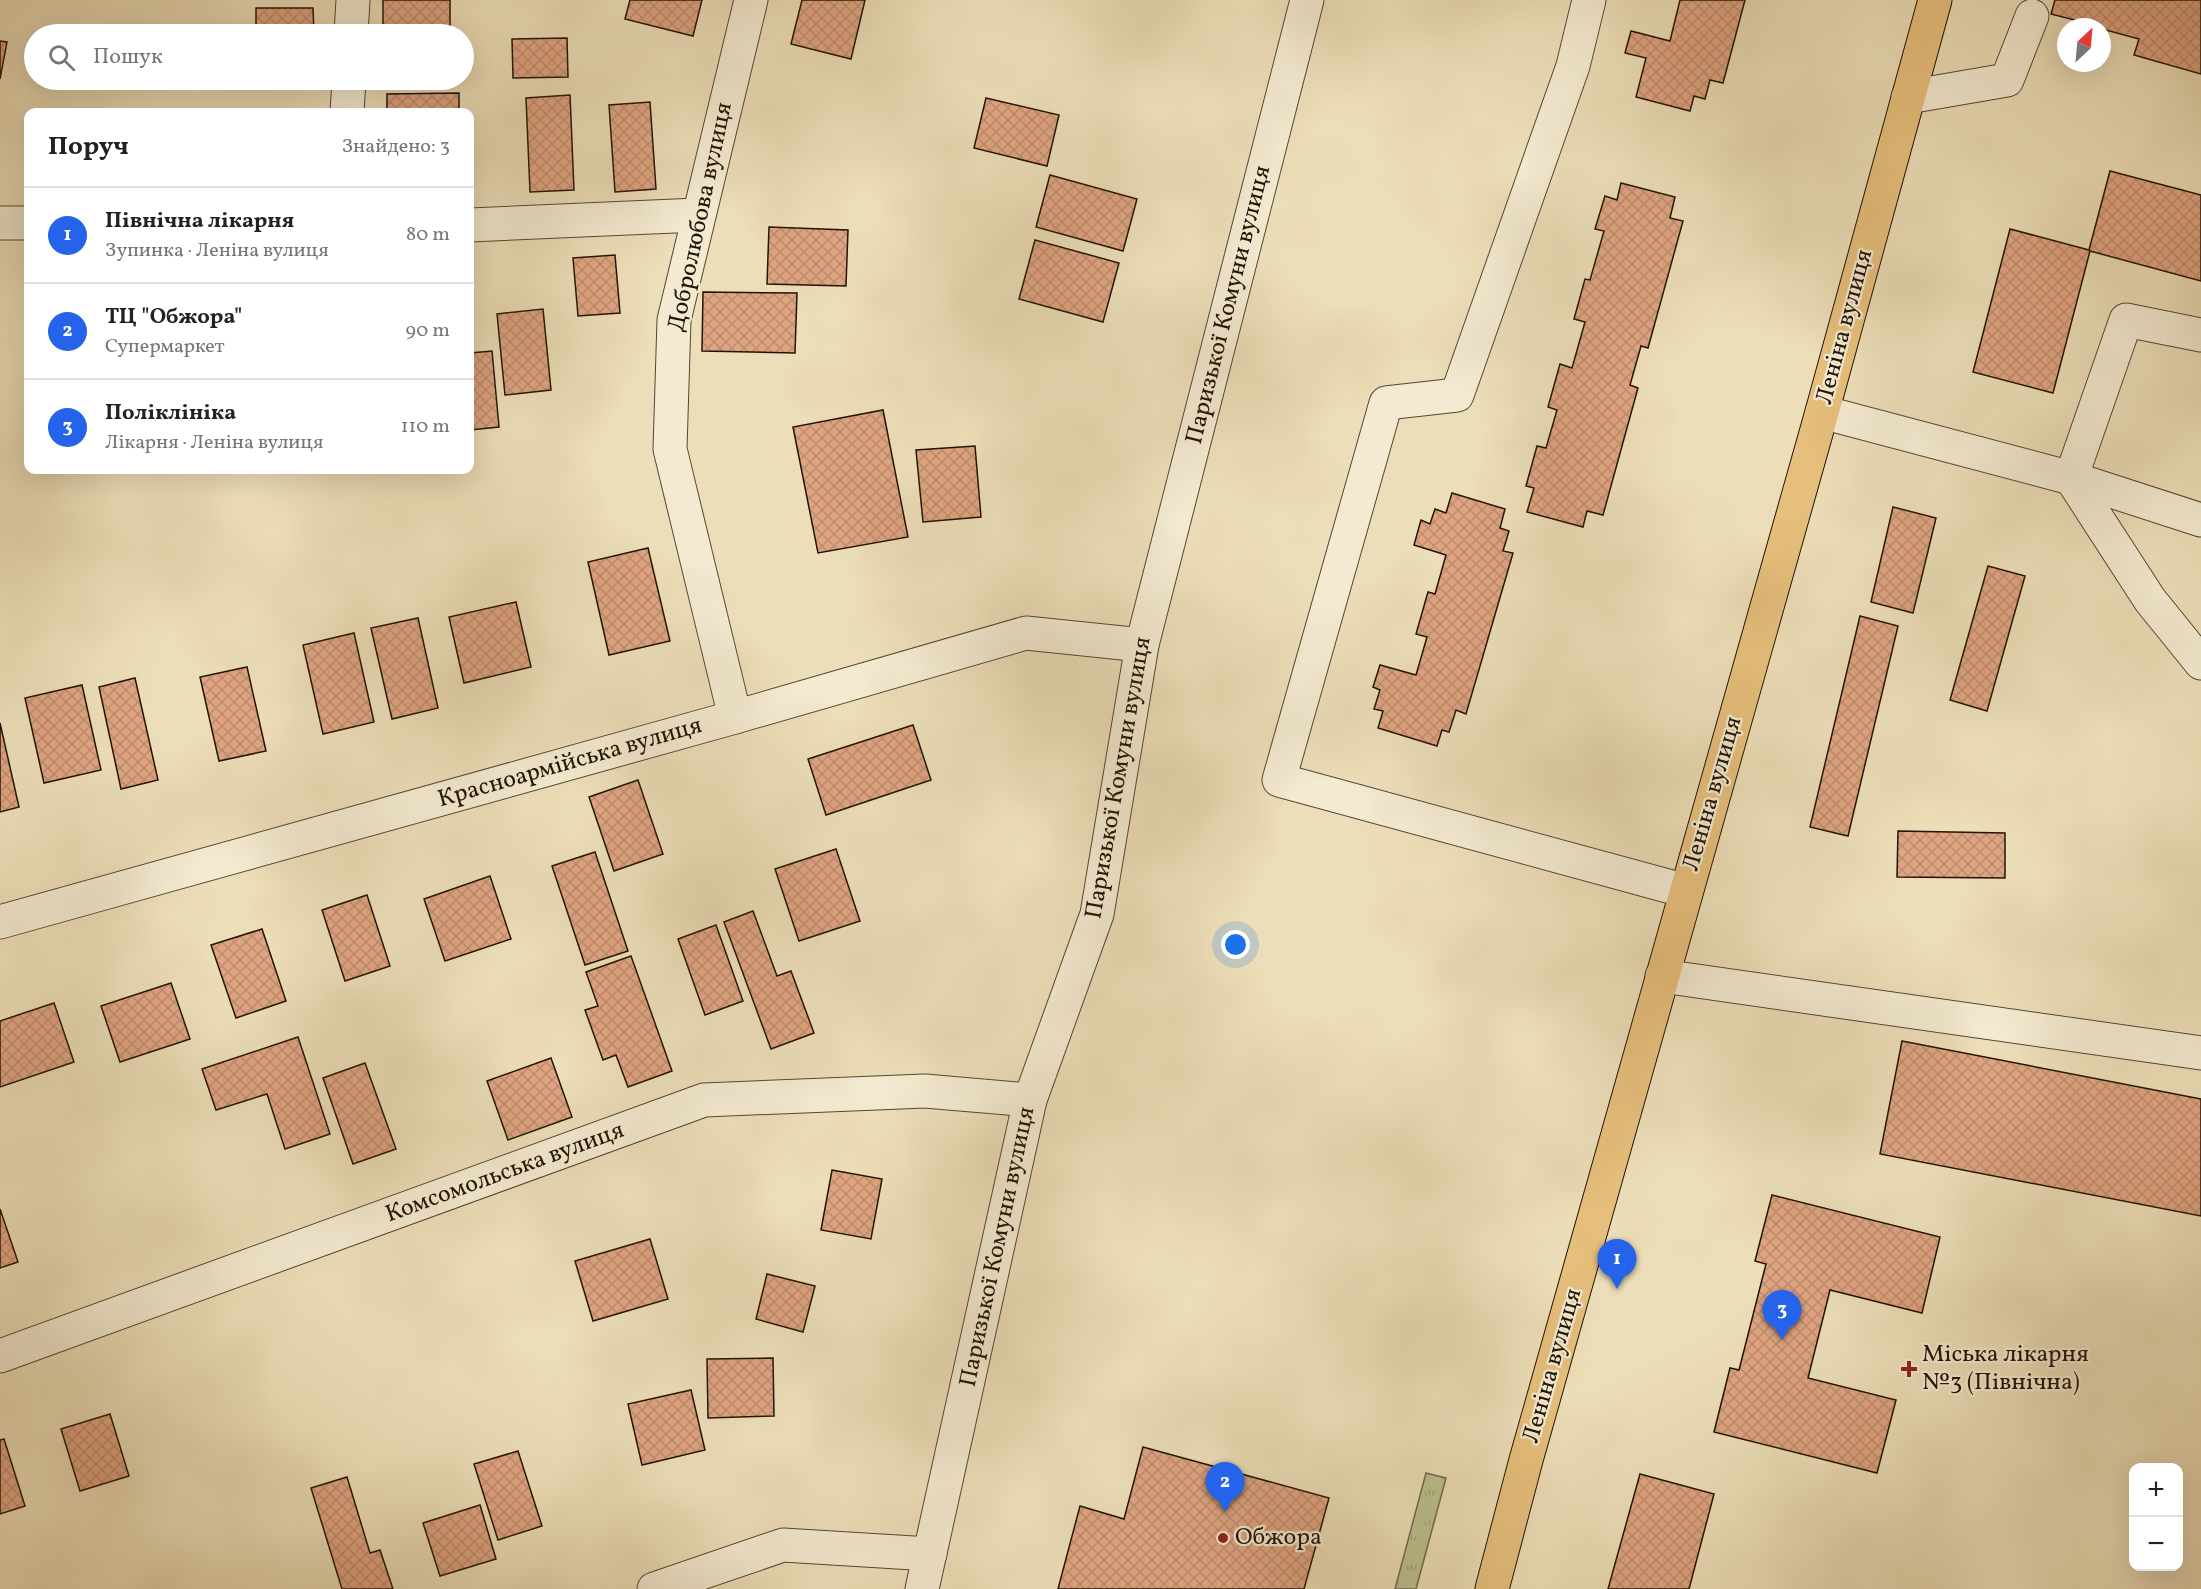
<!DOCTYPE html>
<html lang="uk">
<meta charset="utf-8">
<style>
body{margin:0;font-family:Vollkorn,serif;background:#f6f6f6;color:#222}
.controls{position:absolute;right:18px;bottom:18px;display:grid;overflow:hidden;border-radius:12px;box-shadow:0 6px 24px #0002}
.controls button{width:54px;height:54px;display:grid;place-items:center;padding:0;border:0;border-bottom:2px solid #e0e0e0;background:#fff;color:#222;font:30px sans-serif}
.compass{position:absolute;left:2057px;top:18px;width:54px;height:54px;border-radius:50%;background:#fff;box-shadow:0 6px 24px #0002;rotate:26deg}
.you{position:absolute;left:1236px;top:945px;width:21px;height:21px;margin:-15px;border:4px solid #fff;border-radius:50%;background:#1a73e8;box-shadow:0 0 0 9px #1a73e833}
.badge{display:grid;place-items:center;width:39px;height:39px;border-radius:50%;background:#2563eb;color:#fff;font-size:20px;font-weight:700}
.pin{position:absolute;translate:-50% -50px;filter:drop-shadow(0 2px 3px #0008)}
.pin::after{content:'';position:absolute;top:32px;width:21px;height:18px;background:inherit;clip-path:polygon(0 0,100% 0,50% 100%)}
.list{margin:0;padding:0;list-style:none}
h2{display:flex;justify-content:space-between;align-items:center;height:78px;margin:0;padding:0 24px;font-size:26px}
h2 small{font-size:20px;font-weight:400;color:#767676}
.list li{display:grid;grid-template-columns:39px 1fr auto;gap:18px;align-items:center;box-sizing:border-box;height:96px;padding:0 24px;border-top:2px solid #e0e0e0}
.list b{display:block;font-size:22px;white-space:nowrap}
.list p{margin:0;font-size:20px;white-space:nowrap;color:#767676}
.list em{font-size:20px;font-style:normal;color:#767676}
.icon{flex:none;width:33px;height:33px;fill:none;stroke:currentColor;stroke-width:2;stroke-linecap:round;stroke-linejoin:round}
.map{position:relative;flex:none;width:2201px;height:1589px;overflow:hidden}
.search{position:absolute;background:#fff;box-shadow:0 6px 24px #0002;left:24px;top:24px;width:450px;height:66px;display:flex;align-items:center;gap:15px;box-sizing:border-box;padding:0 21px;border-radius:33px;color:#767676;font-size:22px}
.panel{position:absolute;background:#fff;box-shadow:0 6px 24px #0002;left:24px;top:108px;width:450px;height:366px;border-radius:12px}
.map>svg:first-child{display:block}
.grass{fill:url(#grass-tufts);stroke:#6e6a4a;stroke-width:1.5}
.building{fill:url(#building-cross-hatch);stroke:#211406;stroke-width:1.5}
.lines{fill:none;stroke-linecap:round;stroke-linejoin:round}
.minor-casing{stroke:#544632;stroke-width:35}
.major-casing{stroke:#211406;stroke-width:35}
.minor{stroke:#f3ead1;stroke-width:33}
.major{stroke:#e6bf7c;stroke-width:33}
.poi-dot{fill:#8f2418;stroke:#f3ead1;stroke-width:2}
.labels{text-anchor:middle;dominant-baseline:central;stroke-width:4.5;stroke-linejoin:round;paint-order:stroke}
.street-label{font-size:24px;fill:#211406;stroke:#f3ead1}
.poi-label{font-size:24px;fill:#211406;stroke:#f3ead1;text-anchor:start}
</style>
<div class="map">
<svg width="2201" height="1589" viewBox="0 0 2201 1589">
<defs>
<pattern id="grass-tufts" width="24" height="20" patternUnits="userSpaceOnUse" patternTransform="scale(1.5)"><rect width="24" height="20" fill="#bac08d"/><path d="M3 7l-1-3M5 7V3M7 7l1-3M15 17l-1-3M17 17v-4M19 17l1-3" fill="none" stroke="#a0a478"/></pattern>
<pattern id="building-cross-hatch" width="8" height="8" patternUnits="userSpaceOnUse" patternTransform="scale(1.5)"><rect width="8" height="8" fill="#dfa481"/><path d="M0 0l8 8M0 8l8-8" fill="none" stroke="#bf8c6e"/></pattern>
</defs>
<rect width="100%" height="100%" fill="#ecdeb8"/>
<filter id="stains"><feTurbulence type="fractalNoise" baseFrequency=".00333" numOctaves="4"/><feColorMatrix values="0 0 0 0 .2 0 0 0 0 .09 0 0 0 0 .02 0 0 0 .5 -.17"/></filter>
<radialGradient id="worn" r=".72"><stop offset=".6" stop-color="#630" stop-opacity="0"/><stop offset="1" stop-color="#630" stop-opacity=".3"/></radialGradient>
<!-- grass -->
<polygon class="grass" points="1426,1473 1446,1478 1416,1589 1395,1589"/>
<!-- building -->
<g class="building">
<rect x="383" y="0" width="67" height="26"/>
<polygon points="630,0 702,0 693,36 625,19"/>
<polygon points="802,0 865,0 851,59 791,44"/>
<polygon points="1680,0 1745,0 1723,83 1710,80 1705,99 1694,96 1690,111 1636,97 1646,58 1625,53 1631,31 1670,41"/>
<polygon points="2055,0 2201,0 2201,74 2134,55 2139,39 2102,29 2102,27 2051,14"/>
<polygon points="256,8 313,8 314,34 256,34"/>
<polygon points="567,38 568,77 513,78 512,39"/>
<polygon points="0,41 7,42 0,79"/>
<polygon points="459,93 459,112 387,112 387,94"/>
<polygon points="570,95 574,190 530,192 526,98"/>
<polygon points="986,98 1059,115 1047,166 974,148"/>
<polygon points="650,102 656,189 615,192 609,105"/>
<polygon points="2110,171 2201,195 2201,281 2090,251 2053,393 1973,372 2010,229 2089,250"/>
<polygon points="1050,175 1137,199 1123,251 1036,227"/>
<polygon points="1621,183 1675,197 1670,218 1683,221 1648,348 1641,346 1630,385 1638,388 1603,515 1587,511 1583,527 1527,512 1534,488 1526,486 1537,446 1546,448 1557,410 1548,407 1560,364 1572,368 1585,322 1574,319 1585,279 1590,280 1604,231 1595,229 1605,196 1617,200"/>
<polygon points="769,227 848,230 846,286 767,284"/>
<polygon points="1035,240 1119,263 1103,322 1019,299"/>
<polygon points="615,255 620,313 578,316 573,258"/>
<polygon points="703,292 797,293 795,353 702,351"/>
<polygon points="543,309 551,390 505,395 497,314"/>
<polygon points="492,351 499,427 470,430 470,353"/>
<polygon points="883,410 908,537 818,553 793,427"/>
<polygon points="975,446 981,517 923,522 916,450"/>
<polygon points="1452,493 1505,509 1500,528 1509,531 1503,551 1513,553 1466,714 1456,710 1449,732 1442,730 1437,746 1378,728 1383,711 1374,709 1380,690 1373,687 1380,665 1416,675 1427,637 1416,634 1428,592 1435,594 1446,555 1414,545 1421,520 1430,524 1435,509 1446,513"/>
<polygon points="1893,507 1936,518 1913,613 1871,602"/>
<polygon points="648,548 670,641 609,655 588,562"/>
<polygon points="1988,566 2025,576 1987,711 1950,700"/>
<polygon points="516,602 531,667 464,683 449,617"/>
<polygon points="1860,616 1898,626 1848,836 1810,827"/>
<polygon points="418,618 438,708 392,719 371,628"/>
<polygon points="354,633 374,722 323,734 303,645"/>
<polygon points="247,667 266,751 219,761 200,677"/>
<polygon points="135,678 158,780 121,789 99,687"/>
<polygon points="82,685 101,770 44,783 25,698"/>
<polygon points="0,723 19,807 0,812"/>
<polygon points="913,725 931,780 826,815 808,759"/>
<polygon points="638,780 663,854 614,871 589,797"/>
<polygon points="1898,831 2005,833 2005,878 1897,877"/>
<polygon points="836,849 860,921 799,941 775,869"/>
<polygon points="595,852 628,951 585,965 552,866"/>
<polygon points="490,876 511,939 445,961 424,899"/>
<polygon points="367,895 390,966 345,981 322,910"/>
<polygon points="753,911 777,976 791,971 814,1033 771,1049 724,922"/>
<polygon points="716,925 743,1001 705,1015 678,939"/>
<polygon points="262,929 286,1001 236,1018 211,945"/>
<polygon points="631,956 672,1071 628,1087 616,1055 603,1060 585,1010 598,1006 586,972"/>
<polygon points="171,983 190,1039 120,1062 101,1006"/>
<polygon points="54,1003 74,1062 0,1087 0,1021"/>
<polygon points="298,1037 330,1134 285,1149 267,1094 216,1110 202,1069"/>
<polygon points="1902,1041 2201,1099 2201,1216 1880,1154"/>
<polygon points="551,1058 572,1117 508,1140 487,1081"/>
<polygon points="365,1063 396,1149 353,1164 323,1078"/>
<polygon points="832,1170 882,1179 871,1239 821,1230"/>
<polygon points="1772,1195 1940,1237 1922,1313 1830,1290 1808,1378 1896,1400 1877,1473 1714,1432 1730,1368 1739,1370 1766,1264 1755,1261"/>
<polygon points="0,1209 18,1262 0,1268"/>
<polygon points="650,1239 668,1299 593,1321 575,1261"/>
<polygon points="767,1274 815,1286 803,1332 756,1319"/>
<polygon points="773,1358 774,1416 708,1418 707,1359"/>
<polygon points="691,1390 705,1450 642,1465 628,1404"/>
<polygon points="110,1414 129,1476 80,1491 61,1429"/>
<polygon points="4,1439 25,1506 0,1514 0,1440"/>
<polygon points="1143,1447 1329,1498 1304,1589 1058,1589 1080,1506 1124,1519"/>
<polygon points="518,1451 542,1526 498,1540 474,1464"/>
<polygon points="1640,1474 1714,1494 1689,1589 1608,1589"/>
<polygon points="347,1477 370,1553 380,1550 393,1589 342,1589 311,1488"/>
<polygon points="480,1505 496,1559 440,1576 423,1523"/>
</g>
<g class="lines">
<!-- minor casing -->
<g class="minor-casing">
<g id="minor">
<polyline points="1589,0 1573,66 1457,395 1386,403 1279,780 1686,891"/>
<polyline points="351,34 353,0"/>
<polyline points="1908,97 2007,80 2032,16"/>
<polyline points="347,112 349,80"/>
<polyline points="0,223 28,223"/>
<polyline points="470,225 698,215"/>
<polyline points="2201,335 2126,320 2071,478 2150,600 2201,663"/>
<polyline points="1822,412 2071,478 2201,520"/>
<polyline points="735,717 670,449 674,320 751,0"/>
<polyline points="0,922 735,717 1026,633 1142,645"/>
<polyline points="1662,976 2201,1053"/>
<polyline points="0,1356 704,1100 925,1091 1030,1100"/>
<polyline points="654,1589 783,1545 930,1554"/>
<polyline points="922,1589 1030,1100 1097,914 1142,645 1307,0"/>
</g>
</g>
<!-- major casing -->
<g class="major-casing">
<polyline id="major" points="1492,1589 1526,1460 1822,412 1935,0"/>
</g>
<!-- minor -->
<use href="#minor" class="minor"/>
<!-- major -->
<use href="#major" class="major"/>
</g>
<!-- markers -->
<g class="poi-dot">
<path d="M1906 1360h6v6h6v6h-6v6h-6v-6h-6v-6h6z"/>
<circle cx="1223" cy="1538" r="6"/>
</g>
<g class="labels">
<!-- street labels -->
<g class="street-label">
<text transform="translate(701 217) rotate(-78)">Добролюбова вулиця</text>
<text transform="translate(1229 305) rotate(-76)">Паризької Комуни вулиця</text>
<text transform="translate(1845 327) rotate(-75)">Леніна вулиця</text>
<text transform="translate(570 763) rotate(-16)">Красноармійська вулиця</text>
<text transform="translate(1119 778) rotate(-80)">Паризької Комуни вулиця</text>
<text transform="translate(1713 794) rotate(-74)">Леніна вулиця</text>
<text transform="translate(505 1173) rotate(-20)">Комсомольська вулиця</text>
<text transform="translate(998 1247) rotate(-78)">Паризької Комуни вулиця</text>
<text transform="translate(1553 1366) rotate(-74)">Леніна вулиця</text>
</g>
<!-- poi labels -->
<g class="poi-label">
<text x="1922" y="1355">Міська лікарня<tspan x="1922" dy="28">№3 (Північна)</tspan></text>
<text x="1235" y="1538">Обжора</text>
</g>
</g>
<rect width="100%" height="100%" filter="url(#stains)"/>
<rect width="100%" height="100%" fill="url(#worn)"/>
</svg>
<div class="controls">
<button>+</button>
<button>−</button>
</div>
<svg class="compass" viewBox="-18 -18 36 36"><path d="M0-13l5 13h-10z" fill="#e53935"/><path d="M0 13l5-13h-10z" fill="#767676"/></svg>
<div class="you"></div>
<div class="pin badge" style="left:1617px;top:1289px">1</div>
<div class="pin badge" style="left:1225px;top:1512px">2</div>
<div class="pin badge" style="left:1782px;top:1340px">3</div>
<div class="search"><svg class="icon" aria-label="search" viewBox="0 0 24 24"><circle cx="10" cy="10" r="6"/><path d="M15 15l6 6"/></svg>Пошук</div>
<section class="panel">
<h2>Поруч<small>Знайдено: 3</small></h2>
<ul class="list">
<li><span class="badge">1</span><div><b>Північна лікарня</b><p>Зупинка · Леніна вулиця</p></div><em>80 m</em></li>
<li><span class="badge">2</span><div><b>ТЦ &quot;Обжора&quot;</b><p>Супермаркет</p></div><em>90 m</em></li>
<li><span class="badge">3</span><div><b>Поліклініка</b><p>Лікарня · Леніна вулиця</p></div><em>110 m</em></li>
</ul>
</section>
</div>
